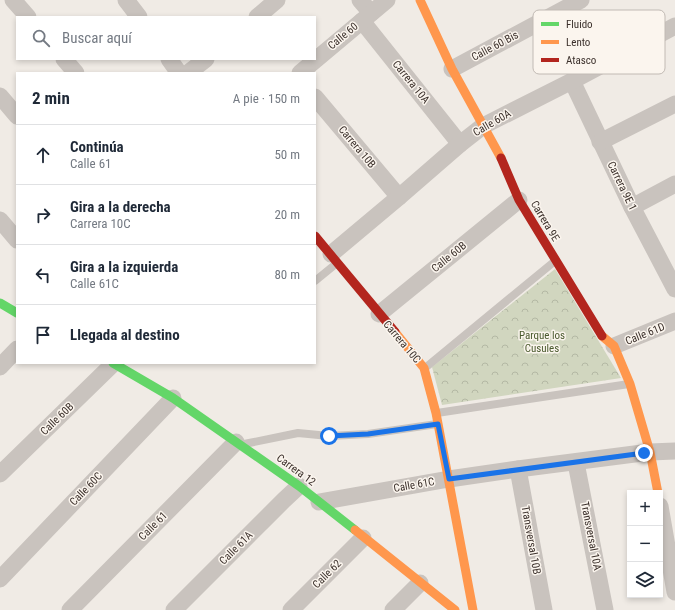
<!DOCTYPE html>
<html lang="es">
<meta charset="utf-8">
<style>
body{margin:0;font-family:"Roboto Condensed",sans-serif;background:#f6f6f7;color:#1f2937}
.controls{position:absolute;right:12px;bottom:12px;display:grid;overflow:hidden;border-radius:0px;box-shadow:0 2px 6px #0003}
.controls button{width:36px;height:36px;display:grid;place-items:center;padding:0;border:0;border-bottom:1px solid #e0e1e3;background:#fff;color:#1f2937;font:20px sans-serif}
.stop{position:absolute;width:12px;height:12px;margin:-9px;border:3px solid #1a73e8;border-radius:50%;background:#fff}
.stop.end{background:#1a73e8;border-color:#fff;box-shadow:0 1px 4px #0008}
.list{margin:0;padding:0;list-style:none}
h2{display:flex;justify-content:space-between;align-items:center;height:52px;margin:0;padding:0 16px;font-size:17px}
h2 small{font-size:13px;font-weight:400;color:#747a83}
.list li{display:grid;grid-template-columns:26px 1fr auto;gap:12px;align-items:center;box-sizing:border-box;height:60px;padding:0 16px;border-top:1px solid #e0e1e3}
.list b{display:block;font-size:15px;white-space:nowrap}
.list p{margin:0;font-size:13px;white-space:nowrap;color:#747a83}
.list em{font-size:13px;font-style:normal;color:#747a83}
.icon{flex:none;width:22px;height:22px;fill:none;stroke:currentColor;stroke-width:2;stroke-linecap:round;stroke-linejoin:round}
.map{position:relative;flex:none;width:675px;height:610px;overflow:hidden}
.search{position:absolute;background:#fff;box-shadow:0 2px 6px #0003;left:16px;top:16px;width:300px;height:44px;display:flex;align-items:center;gap:10px;box-sizing:border-box;padding:0 14px;border-radius:0px;color:#747a83;font-size:15px}
.panel{position:absolute;background:#fff;box-shadow:0 2px 6px #0003;left:16px;top:72px;width:300px;height:292px;border-radius:0px}
.map>svg:first-child{display:block}
.park{fill:url(#park-crowns)}
.lines{fill:none;stroke-linecap:round;stroke-linejoin:round}
.lane{stroke:#c9c3be;stroke-width:8}
.street{stroke:#c9c3be;stroke-width:17}
.fast{stroke:#63d668;stroke-width:9}
.slow{stroke:#ff974d;stroke-width:9}
.jam{stroke:#b3261e;stroke-width:9}
.route{stroke:#1a73e8;stroke-width:5}
.labels{text-anchor:middle;dominant-baseline:central;stroke-width:3;stroke-linejoin:round;paint-order:stroke}
.street-label{font-size:11px;fill:#3b302b;stroke:#fbf5ee}
.park-label{font-size:11px;fill:#4a5a2e;stroke:#fbf5ee}
.key{fill:#fbf5ee;stroke:#c1bab4;stroke-width:1}
.key-label{font-size:11px;fill:#3b302b}
</style>
<div class="map">
<svg width="675" height="610" viewBox="0 0 675 610">
<defs>
<pattern id="park-crowns" width="20" height="18" patternUnits="userSpaceOnUse"><rect width="20" height="18" fill="#d1d6bf"/><path d="M2 6a3 3 0 1 1 6 0M12 15a3 3 0 1 1 6 0" fill="none" stroke="#b4b8a4"/></pattern>
</defs>
<rect width="100%" height="100%" fill="#f0ebe5"/>
<!-- park -->
<polygon class="park" points="555,269 621,378 442,405 432,367"/>
<g class="lines">
<!-- lane -->
<g class="lane">
<polyline points="315,281 337,263"/>
<polyline points="425,368 555,261"/>
<polyline points="437,413 629,384"/>
<polyline points="244,444 298,433 329,436 368,434 437,424"/>
</g>
<!-- street -->
<g class="street">
<polyline points="13,0 28,17"/>
<polyline points="126,0 139,17"/>
<polyline points="360,0 371,13"/>
<polyline points="257,17 277,0"/>
<polyline points="362,21 460,144"/>
<polyline points="64,59 76,73"/>
<polyline points="169,59 179,73"/>
<polyline points="452,69 581,0"/>
<polyline points="188,73 206,59"/>
<polyline points="300,73 387,0"/>
<polyline points="572,81 632,207 675,289"/>
<polyline points="0,96 17,116"/>
<polyline points="315,97 399,197"/>
<polyline points="600,142 675,104"/>
<polyline points="632,207 675,184"/>
<polyline points="0,220 17,240"/>
<polyline points="331,254 399,197 460,144 483,126 572,81 675,26"/>
<polyline points="379,314 519,200"/>
<polyline points="614,346 675,321"/>
<polyline points="0,367 17,349"/>
<polyline points="576,463 605,610"/>
<polyline points="518,469 544,610"/>
<polyline points="0,474 114,363"/>
<polyline points="319,502 449,479 518,469 650,452 675,451"/>
<polyline points="660,506 675,592"/>
<polyline points="0,579 173,398"/>
<polyline points="70,610 236,442"/>
<polyline points="174,610 284,500 299,486"/>
<polyline points="291,610 363,538"/>
<polyline points="393,610 420,583"/>
</g>
<!-- fast -->
<g class="fast">
<polyline points="0,303 17,313"/>
<polyline points="113,363 173,398 299,486 355,530"/>
</g>
<!-- slow -->
<g class="slow">
<polyline points="420,0 452,69 501,158"/>
<polyline points="395,332 424,368 436,413 473,610"/>
<polyline points="602,336 614,346 630,384 650,452 658,493"/>
<polyline points="355,530 455,610"/>
</g>
<!-- jam -->
<g class="jam">
<polyline points="501,158 519,200 602,336"/>
<polyline points="315,236 395,332"/>
</g>
</g>
<g class="lines">
<!-- route -->
<polyline class="route" points="329,436 368,434 438,424 449,479 644,453"/>
</g>
<g class="labels">
<!-- street labels -->
<g class="street-label">
<text transform="translate(343 36) rotate(-40)">Calle 60</text>
<text transform="translate(495 46) rotate(-28)">Calle 60 Bis</text>
<text transform="translate(411 82) rotate(51)">Carrera 10A</text>
<text transform="translate(492 123) rotate(-30)">Calle 60A</text>
<text transform="translate(357 147) rotate(50)">Carrera 10B</text>
<text transform="translate(622 186) rotate(64)">Carrera 9E 1</text>
<text transform="translate(545 221) rotate(59)">Carrera 9E</text>
<text transform="translate(449 257) rotate(-39)">Calle 60B</text>
<text transform="translate(645 334) rotate(-22)">Calle 61D</text>
<text transform="translate(402 342) rotate(50)">Carrera 10C</text>
<text transform="translate(57 419) rotate(-44)">Calle 60B</text>
<text transform="translate(296 470) rotate(36)">Carrera 12</text>
<text transform="translate(414 485) rotate(-10)">Calle 61C</text>
<text transform="translate(86 489) rotate(-46)">Calle 60C</text>
<text transform="translate(153 526) rotate(-45)">Calle 61</text>
<text transform="translate(591 536) rotate(79)">Transversal 10A</text>
<text transform="translate(531 540) rotate(80)">Transversal 10B</text>
<text transform="translate(236 548) rotate(-45)">Calle 61A</text>
<text transform="translate(327 574) rotate(-45)">Calle 62</text>
</g>
<!-- park labels -->
<g class="park-label">
<text x="542" y="335">Parque los<tspan x="542" dy="13">Cusules</tspan></text>
</g>
</g>
<!-- legend -->
<rect x="533" y="10" width="132" height="64" rx="6" class="key"/>
<rect x="541" y="22" width="18" height="4" fill="#63d668"/>
<rect x="541" y="40" width="18" height="4" fill="#ff974d"/>
<rect x="541" y="58" width="18" height="4" fill="#b3261e"/>
<g class="key-label">
<text x="566" y="28">Fluido</text>
<text x="566" y="46">Lento</text>
<text x="566" y="64">Atasco</text>
</g>
</svg>
<div class="controls">
<button>+</button>
<button>−</button>
<button><svg class="icon" aria-label="layers" viewBox="0 0 24 24"><path d="M12 4l9 5-9 5-9-5zM3 14l9 5 9-5"/></svg></button>
</div>
<div class="stop" style="left:329px;top:436px"></div>
<div class="stop end" style="left:644px;top:453px"></div>
<div class="search"><svg class="icon" aria-label="search" viewBox="0 0 24 24"><circle cx="10" cy="10" r="6"/><path d="M15 15l6 6"/></svg>Buscar aquí</div>
<section class="panel">
<h2>2 min<small>A pie · 150 m</small></h2>
<ul class="list">
<li><svg class="icon" aria-label="ahead" viewBox="0 0 24 24"><path d="M12 20V5M6 11l6-6 6 6"/></svg><div><b>Continúa</b><p>Calle 61</p></div><em>50 m</em></li>
<li><svg class="icon" aria-label="right" viewBox="0 0 24 24"><path d="M7 20v-9h11M14 6l5 5-5 5"/></svg><div><b>Gira a la derecha</b><p>Carrera 10C</p></div><em>20 m</em></li>
<li><svg class="icon" aria-label="left" viewBox="0 0 24 24"><path d="M17 20v-9H6M10 6l-5 5 5 5"/></svg><div><b>Gira a la izquierda</b><p>Calle 61C</p></div><em>80 m</em></li>
<li><svg class="icon" aria-label="arrive" viewBox="0 0 24 24"><path d="M6 21V4h12l-3 4 3 4H6"/></svg><div><b>Llegada al destino</b></div></li>
</ul>
</section>
</div>
